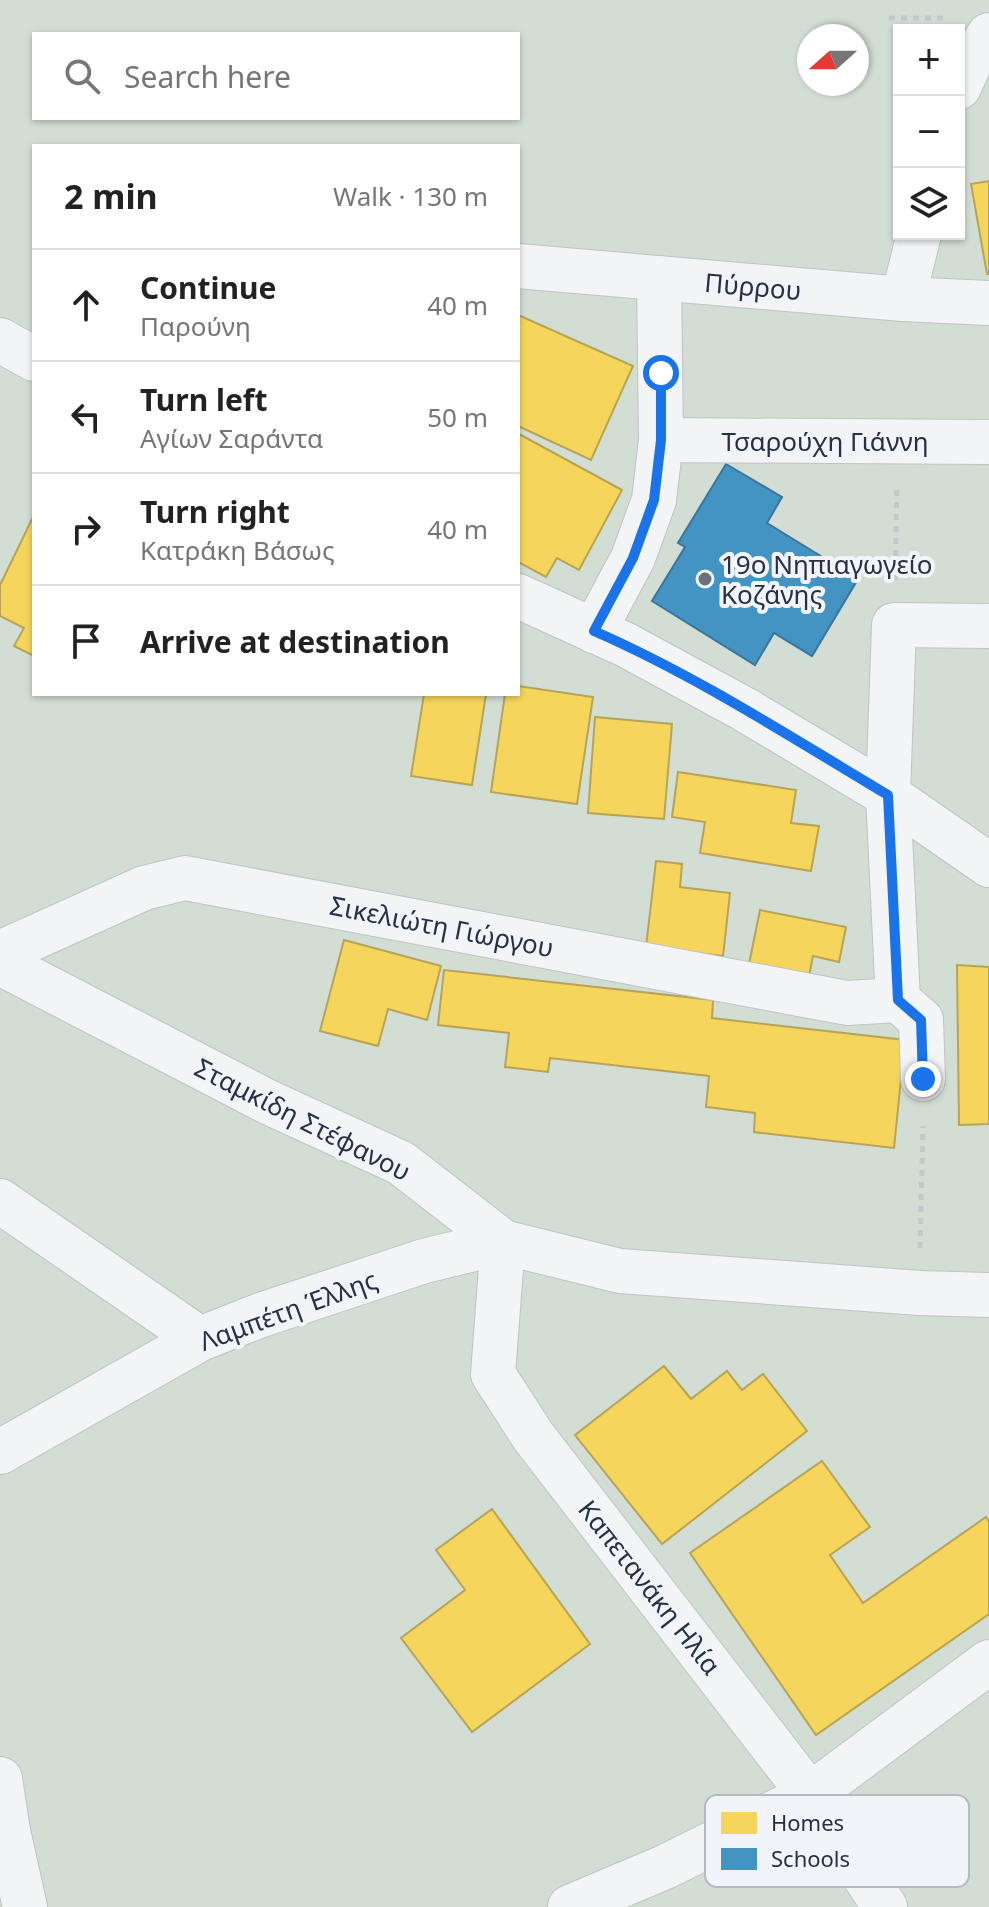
<!DOCTYPE html>
<meta charset="utf-8">
<style>
body{margin:0;font-family:"Noto Sans",sans-serif;background:#f2f2f2;color:#222}
.controls{position:absolute;right:24px;top:24px;display:grid;overflow:hidden;border-radius:0px;box-shadow:0 2px 6px #0004}
.controls button{width:72px;height:72px;display:grid;place-items:center;padding:0;border:0;border-bottom:2px solid #e0e0e0;background:#fff;color:#222;font:40px sans-serif}
.compass{position:absolute;left:797px;top:24px;width:72px;height:72px;border-radius:50%;background:#fff;box-shadow:0 2px 6px #0004;rotate:249deg}
.stop{position:absolute;width:24px;height:24px;margin:-18px;border:6px solid #1a73e8;border-radius:50%;background:#fff}
.stop.end{background:#1a73e8;border-color:#fff;box-shadow:0 2px 8px #0008}
.list{margin:0;padding:0;list-style:none}
h2{display:flex;justify-content:space-between;align-items:center;height:104px;margin:0;padding:0 32px;font-size:34px}
h2 small{font-size:26px;font-weight:400;color:#767676}
.list li{display:grid;grid-template-columns:52px 1fr auto;gap:24px;align-items:center;box-sizing:border-box;height:112px;padding:0 32px;border-top:2px solid #e0e0e0}
.list b{display:block;font-size:30px;white-space:nowrap}
.list p{margin:0;font-size:26px;white-space:nowrap;color:#767676}
.list em{font-size:26px;font-style:normal;color:#767676}
.icon{flex:none;width:44px;height:44px;fill:none;stroke:currentColor;stroke-width:2;stroke-linecap:round;stroke-linejoin:round}
.map{position:relative;flex:none;width:989px;height:1907px;overflow:hidden}
.search{position:absolute;background:#fff;box-shadow:0 2px 6px #0004;left:32px;top:32px;width:488px;height:88px;display:flex;align-items:center;gap:20px;box-sizing:border-box;padding:0 28px;border-radius:0px;color:#767676;font-size:30px}
.panel{position:absolute;background:#fff;box-shadow:0 2px 6px #0004;left:32px;top:144px;width:488px;height:552px;border-radius:0px}
.map>svg:first-child{display:block}
.green{fill:#d2ddd4;fill-rule:evenodd}
.homes{fill:#f6d55c;stroke:#b8a455;stroke-width:2}
.schools{fill:#4393c3;stroke:#3b759d;stroke-width:2}
.lines{fill:none;stroke-linecap:round;stroke-linejoin:round}
.minor-casing{stroke:#c0c3c7;stroke-width:46}
.path{stroke:#c4c7cc;stroke-width:5;stroke-dasharray:6 6;stroke-linecap:butt}
.minor{stroke:#f3f4f5;stroke-width:44}
.route{stroke:#1a73e8;stroke-width:10}
.poi-dot{fill:#69707e;stroke:#f1f4f8;stroke-width:3}
.labels{text-anchor:middle;dominant-baseline:central;stroke-width:8;stroke-linejoin:round;paint-order:stroke}
.street-label{font-size:26px;fill:#283045;stroke:#f1f4f8}
.poi-label{font-size:26px;fill:#283045;stroke:#f1f4f8;text-anchor:start}
.key{fill:#f1f4f8;stroke:#b5b9c2;stroke-width:2}
.key-label{font-size:22px;fill:#283045}
</style>
<div class="map">
<svg width="989" height="1907" viewBox="0 0 989 1907">
<rect width="100%" height="100%" fill="#e3e6e9"/>
<!-- green -->
<path class="green" d="M 0,0 L 989,0 L 989,1907 L 0,1907 ZM 899,30 L 959,30 L 959,234 L 899,234 ZM 34,34 L 518,34 L 518,118 L 34,118 ZM 809,36 L 857,36 L 857,84 L 809,84 ZM 34,146 L 518,146 L 518,694 L 34,694 Z"/>
<!-- homes -->
<g class="homes">
<polygon points="989,181 989,274 987,274 971,184"/>
<polygon points="518,315 633,366 591,460 518,426"/>
<polygon points="519,434 622,490 579,570 557,558 546,577 518,562 518,437"/>
<polygon points="34,515 34,656 14,646 24,628 0,616 0,585"/>
<polygon points="518,686 593,697 577,804 491,792 505,694 518,694"/>
<polygon points="424,694 486,694 472,785 411,776"/>
<polygon points="595,717 672,724 664,819 588,813"/>
<polygon points="678,772 796,790 791,823 819,826 811,871 700,853 705,822 672,817"/>
<polygon points="656,861 682,864 680,887 730,893 723,956 646,947"/>
<polygon points="760,910 846,927 839,962 813,956 808,981 748,969"/>
<polygon points="344,940 441,966 427,1020 388,1009 378,1046 320,1031"/>
<polygon points="957,965 989,967 989,1124 959,1125"/>
<polygon points="444,970 713,1000 712,1018 905,1040 894,1148 754,1132 755,1113 706,1107 709,1076 550,1058 548,1072 505,1067 509,1033 438,1025"/>
<polygon points="664,1366 691,1399 727,1371 742,1390 763,1374 807,1431 662,1544 575,1435"/>
<polygon points="822,1461 870,1527 830,1555 863,1603 986,1517 989,1522 989,1614 816,1735 690,1553"/>
<polygon points="492,1509 590,1644 472,1732 401,1638 465,1590 436,1550"/>
</g>
<!-- schools -->
<polygon class="schools" points="726,464 782,497 767,523 858,579 812,656 774,633 755,665 652,601 685,547 678,543"/>
<g class="lines">
<!-- minor casing -->
<g class="minor-casing">
<g id="minor">
<polyline points="959,87 970,63 989,35"/>
<polyline points="518,266 903,299 989,303"/>
<polyline points="903,299 919,234"/>
<polyline points="0,340 34,359"/>
<polyline points="661,440 989,442"/>
<polyline points="518,596 626,645 744,709 888,795 989,865"/>
<polyline points="594,631 633,558 654,500 661,440 659,278"/>
<polyline points="0,953 144,888 185,878 847,1003 898,1000"/>
<polyline points="0,963 268,1102 401,1163 503,1242 620,1271 920,1293 989,1295"/>
<polyline points="923,1079 921,1020 898,1000 888,795 894,625 989,626"/>
<polyline points="0,1201 200,1339"/>
<polyline points="503,1242 493,1374 533,1436 810,1795 885,1907"/>
<polyline points="0,1452 200,1339 261,1315 424,1261 503,1242"/>
<polyline points="0,1779 8,1831 25,1907"/>
<polyline points="570,1907 665,1867 810,1795 989,1662"/>
</g>
</g>
<!-- path -->
<g class="path">
<polyline points="889,18 944,18"/>
<polyline points="895,580 897,486"/>
<polyline points="920,1248 923,1126"/>
</g>
<!-- minor -->
<use href="#minor" class="minor"/>
</g>
<g class="lines">
<!-- route -->
<path class="route" d="M 661,373 L 661,440 L 654,500 L 633,558 L 594,631 C 697,676 792,738 888,795 L 898,1000 L 921,1020 L 923,1079"/>
</g>
<!-- markers -->
<circle class="poi-dot" cx="705" cy="579" r="8"/>
<g class="labels">
<!-- street labels -->
<g class="street-label">
<text transform="translate(753 286) rotate(5)">Πύρρου</text>
<text x="825" y="441">Τσαρούχη Γιάννη</text>
<text transform="translate(442 926) rotate(11)">Σικελιώτη Γιώργου</text>
<text transform="translate(303 1119) rotate(27)">Σταμκίδη Στέφανου</text>
<text transform="translate(288 1310) rotate(-20)">Λαμπέτη Έλλης</text>
<text transform="translate(650 1587) rotate(52)">Καπετανάκη Ηλία</text>
</g>
<!-- poi labels -->
<g class="poi-label">
<text x="721" y="564">19ο Νηπιαγωγείο<tspan x="721" dy="30">Κοζάνης</tspan></text>
</g>
</g>
<!-- legend -->
<rect x="705" y="1795" width="264" height="92" rx="12" class="key"/>
<rect x="721" y="1812" width="36" height="22" fill="#f6d55c"/>
<rect x="721" y="1848" width="36" height="22" fill="#4393c3"/>
<g class="key-label">
<text x="771" y="1831">Homes</text>
<text x="771" y="1867">Schools</text>
</g>
</svg>
<div class="controls">
<button>+</button>
<button>−</button>
<button><svg class="icon" aria-label="layers" viewBox="0 0 24 24"><path d="M12 4l9 5-9 5-9-5zM3 14l9 5 9-5"/></svg></button>
</div>
<svg class="compass" viewBox="-18 -18 36 36"><path d="M0-13l5 13h-10z" fill="#e53935"/><path d="M0 13l5-13h-10z" fill="#767676"/></svg>
<div class="stop" style="left:661px;top:373px"></div>
<div class="stop end" style="left:923px;top:1079px"></div>
<div class="search"><svg class="icon" aria-label="search" viewBox="0 0 24 24"><circle cx="10" cy="10" r="6"/><path d="M15 15l6 6"/></svg>Search here</div>
<section class="panel">
<h2>2 min<small>Walk · 130 m</small></h2>
<ul class="list">
<li><svg class="icon" aria-label="ahead" viewBox="0 0 24 24"><path d="M12 20V5M6 11l6-6 6 6"/></svg><div><b>Continue</b><p>Παρούνη</p></div><em>40 m</em></li>
<li><svg class="icon" aria-label="left" viewBox="0 0 24 24"><path d="M17 20v-9H6M10 6l-5 5 5 5"/></svg><div><b>Turn left</b><p>Αγίων Σαράντα</p></div><em>50 m</em></li>
<li><svg class="icon" aria-label="right" viewBox="0 0 24 24"><path d="M7 20v-9h11M14 6l5 5-5 5"/></svg><div><b>Turn right</b><p>Κατράκη Βάσως</p></div><em>40 m</em></li>
<li><svg class="icon" aria-label="arrive" viewBox="0 0 24 24"><path d="M6 21V4h12l-3 4 3 4H6"/></svg><div><b>Arrive at destination</b></div></li>
</ul>
</section>
</div>
